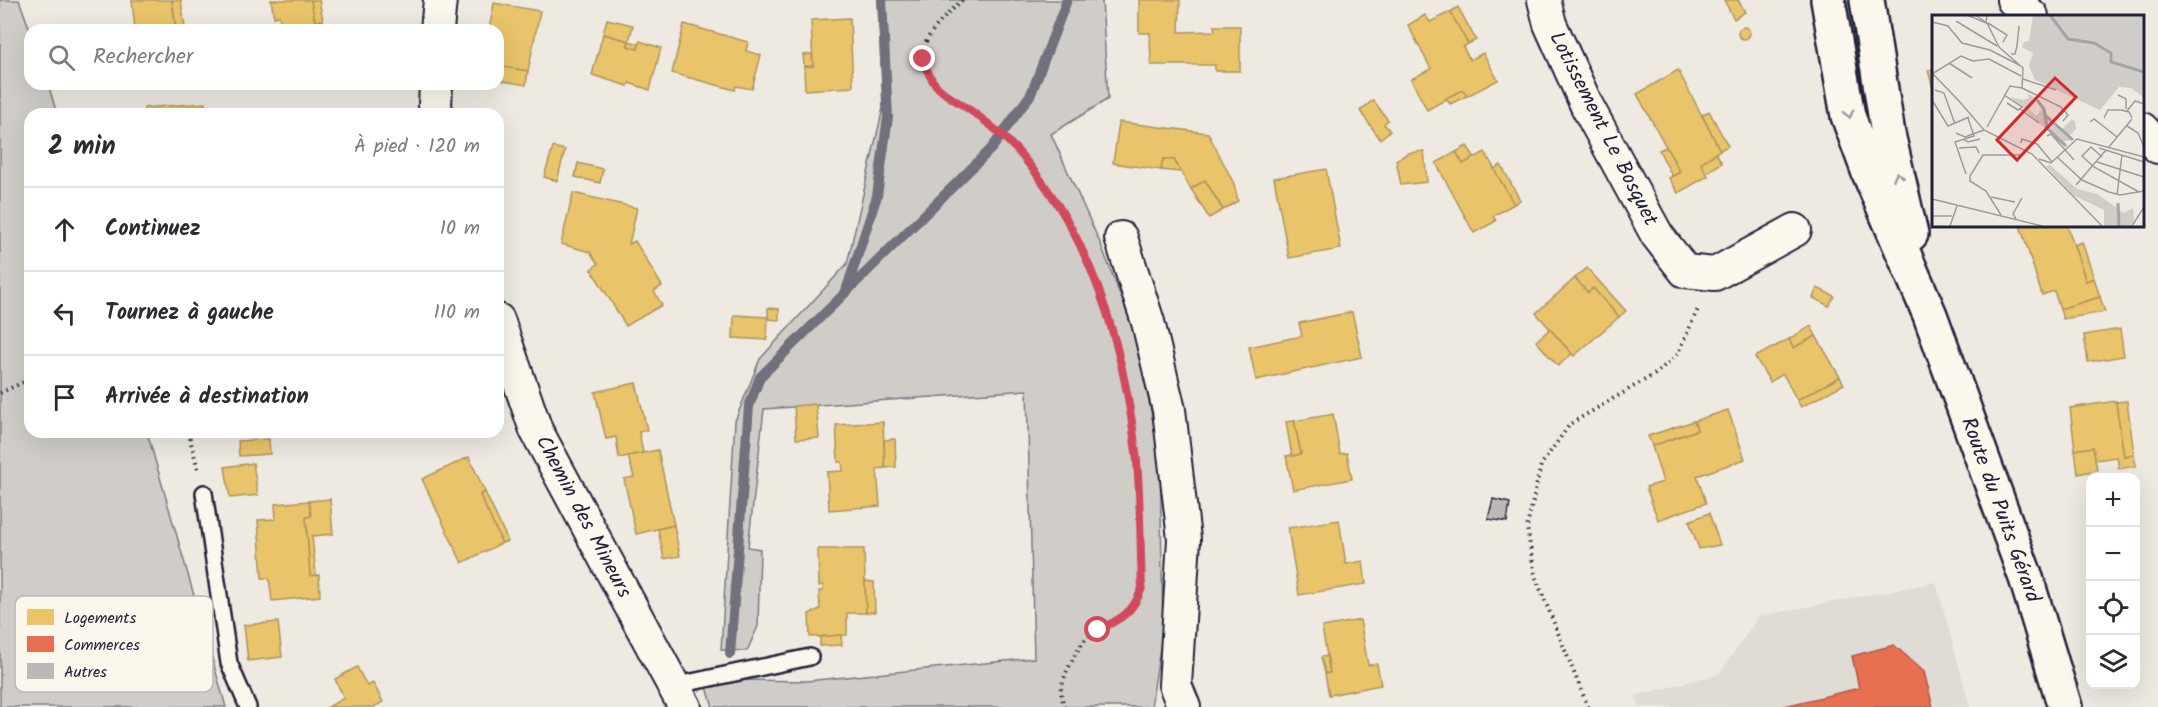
<!DOCTYPE html>
<html lang="fr">
<meta charset="utf-8">
<style>
body{margin:0;font-family:Kalam,sans-serif;background:#f2f2f3;color:#2b2b33}
.controls{position:absolute;right:18px;bottom:18px;display:grid;overflow:hidden;border-radius:12px;box-shadow:0 6px 24px #0002}
.controls button{width:54px;height:54px;display:grid;place-items:center;padding:0;border:0;border-bottom:2px solid #e1e1e2;background:#fff;color:#2b2b33;font:30px sans-serif}
.stop{position:absolute;width:18px;height:18px;margin:-14px;border:4px solid #d1495b;border-radius:50%;background:#fff}
.stop.end{background:#d1495b;border-color:#fff;box-shadow:0 2px 6px #0008}
.list{margin:0;padding:0;list-style:none}
h2{display:flex;justify-content:space-between;align-items:center;height:78px;margin:0;padding:0 24px;font-size:26px}
h2 small{font-size:20px;font-weight:400;color:#7c7c81}
.list li{display:grid;grid-template-columns:39px 1fr auto;gap:18px;align-items:center;box-sizing:border-box;height:84px;padding:0 24px;border-top:2px solid #e1e1e2}
.list b{display:block;font-size:22px;white-space:nowrap}
.list em{font-size:20px;font-style:normal;color:#7c7c81}
.icon{flex:none;width:33px;height:33px;fill:none;stroke:currentColor;stroke-width:2;stroke-linecap:round;stroke-linejoin:round}
.map{position:relative;flex:none;width:2158px;height:707px;overflow:hidden}
.search{position:absolute;background:#fff;box-shadow:0 6px 24px #0002;left:24px;top:24px;width:480px;height:66px;display:flex;align-items:center;gap:15px;box-sizing:border-box;padding:0 21px;border-radius:18px;color:#7c7c81;font-size:22px}
.panel{position:absolute;background:#fff;box-shadow:0 6px 24px #0002;left:24px;top:108px;width:480px;height:330px;border-radius:18px}
.map>svg:first-child{display:block}
.built{fill:#dfdbd5}
.green{fill:#d0cdc9;stroke:#797882;stroke-width:1.5}
.homes{fill:#e9c46a;stroke:#ad935c;stroke-width:1.5}
.shops{fill:#e76f51;stroke:#ac584a;stroke-width:1.5}
.lines{fill:none;stroke-linecap:round;stroke-linejoin:round}
.stream{stroke:#716f7c;stroke-width:10}
.building{fill:#bcb8b8;stroke:#22223b;stroke-width:1.5}
.service-casing{stroke:#22223b;stroke-width:20}
.minor-casing{stroke:#22223b;stroke-width:36}
.secondary-casing{stroke:#22223b;stroke-width:38}
.path{stroke:#22223b;stroke-width:4;stroke-dasharray:1.5 4.5;stroke-linecap:butt}
.service{stroke:#fbf7ec;stroke-width:15}
.minor{stroke:#fbf7ec;stroke-width:32}
.secondary{stroke:#fbf7ec;stroke-width:33}
.oneway{stroke:#99979c}
.route{stroke:#d1495b;stroke-width:8}
.labels{text-anchor:middle;dominant-baseline:central;stroke-width:6;stroke-linejoin:round;paint-order:stroke}
.street-label{font-size:21px;fill:#22223b;stroke:#fbf7ec}
.inset-river{fill:none;stroke:#a6a3a7;stroke-width:3}
.inset-road{fill:none;stroke:#9c9a9f;stroke-width:1.5}
.view{fill:#d62828;fill-opacity:0.15;stroke:#d62828;stroke-width:3}
.inset-edge{fill:none;stroke:#22223b;stroke-width:3}
.key{fill:#fbf7ec;stroke:#bab7b7;stroke-width:1.5}
.key-label{font-size:16px;fill:#22223b}
</style>
<div class="map">
<svg width="2158" height="707" viewBox="0 0 2158 707">
<rect width="100%" height="100%" fill="#eeeae2"/>
<filter id="ink" filterUnits="userSpaceOnUse"><feTurbulence type="fractalNoise" baseFrequency=".0167" numOctaves="2"/><feDisplacementMap in="SourceGraphic" scale="12" xChannelSelector="R" yChannelSelector="G"/><feConvolveMatrix kernelMatrix="1 2 1 2 8 2 1 2 1" color-interpolation-filters="sRGB"/></filter>
<g filter="url(#ink)">
<!-- built -->
<polygon class="built" points="1936,582 1970,707 1639,707 1635,696 1719,674 1759,616"/>
<!-- green -->
<g class="green">
<polygon points="0,0 19,0 30,30 30,84 48,84 57,114 30,114 30,432 147,432 226,707 0,707"/>
<polygon points="878,0 1102,0 1108,99 1051,134 1101,245 1135,334 1160,455 1163,629 1151,707 713,707 707,687 746,680 806,681 1034,658 1027,390 764,409 748,547 760,549 758,626 747,651 721,650 735,421 760,359 847,264 883,108"/>
</g>
<!-- homes -->
<g class="homes">
<polygon points="132,0 172,0 176,29 185,28 185,30 135,30"/>
<polygon points="172,0 181,0 185,28 176,29"/>
<polygon points="271,0 311,0 315,21 323,20 325,30 282,30 279,16 274,17"/>
<polygon points="311,0 319,0 323,20 315,21"/>
<polygon points="1139,0 1180,0 1179,32 1215,31 1214,26 1240,26 1240,71 1215,71 1215,65 1151,65 1150,33 1139,33"/>
<polygon points="1724,0 1738,0 1745,12 1734,19"/>
<polygon points="494,3 540,11 528,71 498,66 498,30 489,30"/>
<polygon points="1458,7 1476,40 1468,44 1450,12"/>
<polygon points="1450,12 1468,44 1463,47 1470,60 1483,53 1498,80 1467,96 1463,90 1427,110 1411,79 1431,69 1408,25 1425,15 1430,22"/>
<polygon points="850,18 853,87 805,90 804,66 813,66 811,20"/>
<polygon points="607,19 633,25 629,41 603,34"/>
<polygon points="684,24 748,42 746,51 761,55 752,89 736,86 735,90 672,73"/>
<circle cx="1744" cy="33" r="6"/>
<polygon points="603,34 629,41 628,46 638,49 640,41 661,48 650,90 629,83 628,86 592,75"/>
<polygon points="629,41 639,44 638,49 628,46"/>
<polygon points="812,54 813,66 804,66 803,55"/>
<polygon points="498,66 528,71 526,85 498,80"/>
<polygon points="1933,69 1933,88 1928,70"/>
<polygon points="1678,70 1720,150 1701,163 1708,176 1678,193 1669,178 1680,172 1637,94"/>
<polygon points="1463,90 1467,96 1450,104 1446,98"/>
<polygon points="1373,100 1388,120 1384,124 1390,131 1380,139 1360,111"/>
<polygon points="205,103 206,114 144,114 144,108"/>
<polygon points="1709,111 1728,146 1720,150 1702,115"/>
<polygon points="1119,122 1208,133 1234,184 1238,201 1223,210 1205,180 1191,189 1174,160 1163,159 1161,170 1113,163"/>
<polygon points="1467,146 1475,158 1463,164 1456,152"/>
<polygon points="553,147 565,150 557,181 544,177"/>
<polygon points="1666,147 1680,172 1672,176 1659,150"/>
<polygon points="1424,151 1427,182 1401,185 1396,160 1408,153"/>
<polygon points="1456,152 1463,164 1485,152 1514,204 1493,216 1496,221 1474,233 1436,163"/>
<polygon points="1716,153 1722,163 1706,173 1701,163"/>
<polygon points="1163,159 1174,160 1181,172 1161,170"/>
<polygon points="578,163 603,169 600,183 575,177"/>
<polygon points="1501,165 1520,200 1514,204 1494,169"/>
<polygon points="1326,169 1341,249 1289,258 1274,178"/>
<polygon points="1205,180 1223,210 1209,218 1191,189"/>
<polygon points="573,193 637,208 629,244 635,241 662,286 654,291 662,305 626,326 591,269 598,264 590,252 561,244"/>
<polygon points="2020,225 2067,225 2086,281 2094,278 2100,297 2060,309 2054,291 2042,295"/>
<polygon points="2082,242 2094,278 2086,281 2074,245"/>
<polygon points="1587,268 1626,311 1619,317 1593,288 1588,293 1575,278"/>
<polygon points="1575,278 1588,293 1593,288 1619,317 1574,356 1536,313"/>
<polygon points="1817,288 1834,296 1829,306 1813,298"/>
<polygon points="2100,297 2105,312 2063,319 2060,309"/>
<polygon points="768,308 779,309 779,320 768,319"/>
<polygon points="1352,312 1362,357 1256,380 1249,347 1302,336 1299,323"/>
<polygon points="734,315 768,317 767,340 733,338"/>
<polygon points="1811,326 1816,336 1793,348 1789,339"/>
<polygon points="1550,329 1572,354 1558,366 1536,341"/>
<polygon points="2120,329 2124,356 2088,362 2084,335"/>
<polygon points="1816,336 1840,377 1797,400 1783,374 1770,382 1755,357 1789,339 1793,348"/>
<polygon points="1840,377 1844,384 1801,407 1797,400"/>
<polygon points="636,383 647,430 639,432 643,453 619,458 616,437 606,439 595,392"/>
<polygon points="2116,401 2124,456 2134,454 2136,466 2119,469 2117,457 2095,460 2093,447 2075,450 2070,408"/>
<polygon points="2127,401 2134,454 2124,456 2116,402"/>
<polygon points="816,404 819,438 796,439 794,406"/>
<polygon points="1728,410 1745,459 1697,476 1706,503 1658,520 1646,487 1663,482 1652,446 1697,430 1694,421"/>
<polygon points="1333,414 1340,454 1347,453 1352,479 1293,490 1286,456 1301,454 1294,421"/>
<polygon points="1294,421 1301,454 1292,456 1286,422"/>
<polygon points="1694,421 1697,430 1652,446 1648,436"/>
<polygon points="883,422 885,468 877,469 880,506 829,510 827,472 843,471 842,462 838,462 836,425"/>
<polygon points="269,439 270,454 239,456 238,441"/>
<polygon points="895,439 896,467 885,468 884,440"/>
<polygon points="2093,447 2097,470 2078,474 2075,450"/>
<polygon points="658,450 674,525 636,534 624,479 634,477 628,456"/>
<polygon points="469,457 485,492 480,495 502,543 462,563 422,479"/>
<polygon points="253,463 258,495 230,498 225,467"/>
<polygon points="485,492 508,541 502,543 480,495"/>
<polygon points="330,499 333,534 312,536 316,575 310,576 306,517 311,516 309,501"/>
<polygon points="309,501 311,516 306,517 310,576 319,575 320,596 272,601 269,578 262,578 258,520 276,519 275,504"/>
<polygon points="1709,513 1720,545 1699,549 1689,521"/>
<polygon points="1339,520 1346,564 1363,561 1366,584 1299,595 1288,528"/>
<polygon points="674,525 680,556 664,559 658,529"/>
<polygon points="818,549 864,549 866,613 847,613 847,635 810,637 809,614 820,609 819,591 823,591 823,585 819,586"/>
<polygon points="865,581 874,582 875,612 866,613"/>
<polygon points="1360,620 1368,665 1377,664 1381,685 1329,695 1325,674 1330,673 1322,627"/>
<polygon points="278,622 282,657 248,661 244,625"/>
<polygon points="841,635 842,645 820,646 820,637"/>
<polygon points="1327,656 1330,673 1325,673 1321,657"/>
<polygon points="357,667 367,686 373,683 383,702 374,707 328,707 344,698 335,679"/>
</g>
<!-- shops -->
<polygon class="shops" points="1894,645 1924,672 1933,707 1781,707 1859,688 1852,656"/>
<g class="lines">
<!-- stream -->
<g class="stream">
<polyline points="846,291 877,196 888,117 882,0"/>
<polyline points="730,654 749,406 760,377 992,148 1031,94 1067,0"/>
</g>
</g>
<!-- building -->
<polygon class="building" points="1493,499 1510,503 1507,522 1488,519"/>
<g class="lines">
<!-- service casing -->
<g class="service-casing">
<g id="service">
<polyline points="204,493 229,663 248,707"/>
<polyline points="673,686 810,657"/>
</g>
</g>
<!-- minor casing -->
<g class="minor-casing">
<g id="minor">
<polyline points="1544,0 1550,24 1587,106 1657,235 1685,271 1715,274 1795,230"/>
<polyline points="2013,0 2032,16"/>
<polyline points="437,30 440,0"/>
<polyline points="436,84 435,106 437,114"/>
<polyline points="2142,129 2158,147"/>
<polyline points="1121,238 1148,322 1169,410 1184,539 1175,685 1184,707"/>
<polyline points="498,320 536,430 685,707"/>
</g>
</g>
<!-- secondary casing -->
<g class="secondary-casing">
<g id="secondary">
<polyline points="1828,0 1848,116 1869,173 1930,315 2026,578 2065,707"/>
<polyline points="1867,0 1888,134 1911,234"/>
</g>
</g>
<!-- path -->
<g class="path">
<path d="M 962,0 C 947,16 921,35 923,59 C 926,88 954,98 974,113 C 985,121 996,130 1006,139 C 1048,177 1080,242 1100,294"/>
<polyline points="0,393 30,379"/>
<polyline points="188,432 198,469"/>
<path d="M 1064,707 C 1063,701 1061,695 1061,689 C 1063,676 1079,644 1089,636 C 1114,616 1129,625 1142,588 L 1136,453 L 1127,391"/>
<polyline points="1588,707 1535,576 1527,527 1541,465 1570,424 1655,374 1677,355 1699,307"/>
</g>
<!-- service -->
<use href="#service" class="service"/>
<!-- minor -->
<use href="#minor" class="minor"/>
<!-- secondary -->
<use href="#secondary" class="secondary"/>
</g>
<!-- one-way arrows -->
<defs><path id="oneway-chevron" d="M-2-3.5L2.5 0L-2 3.5" fill="none" stroke-width="1.6" stroke-linecap="round" stroke-linejoin="round" transform="scale(1.5)"/></defs>
<g class="oneway">
<use href="#oneway-chevron" transform="translate(1849 114) rotate(76)"/>
<use href="#oneway-chevron" transform="translate(1898 176) rotate(-103)"/>
</g>
</g>
<g class="lines" filter="url(#ink)">
<!-- route -->
<path class="route" d="M 923,59 C 934,94 947,93 974,113 C 994,127 1012,143 1027,162 C 1094,243 1124,349 1136,452 C 1141,497 1140,543 1142,588 C 1133,613 1121,619 1098,630"/>
</g>
<g class="labels">
<!-- street labels -->
<g class="street-label">
<text transform="translate(1603 129) rotate(63)">Lotissement Le Bosquet</text>
<text transform="translate(2000 510) rotate(70)">Route du Puits Gérard</text>
<text transform="translate(583 517) rotate(62)">Chemin des Mineurs</text>
</g>
</g>
<!-- overview -->
<g transform="translate(1932 15)">
<rect width="212" height="212" fill="#eeeae2"/>
<path d="M 101,0 L 211,0 L 211,82 L 199,73 L 187,72 L 168,95 L 103,65 L 97,51 L 101,38 L 90,32 L 92,27 L 97,26 ZM 95,78 L 105,84 L 97,94 L 104,101 L 111,93 L 105,85 L 112,92 L 117,105 L 129,115 L 140,104 L 143,107 L 144,114 L 137,121 L 141,125 L 132,126 L 134,132 L 78,82 L 91,85 L 97,83 ZM 118,150 L 145,174 L 165,179 L 192,198 L 201,193 L 202,207 L 198,211 L 172,211 L 172,195 L 141,180 L 114,151 Z" fill="#d0cdc9"/>
<path class="inset-river" d="M 118,0 L 136,24 L 162,28 L 179,38 L 179,47 L 212,57M 105,85 L 112,94 L 115,113 L 134,131M 113,100 L 141,125M 186,188 L 187,211"/>
<path class="inset-road" d="M 35,0 L 54,8 L 55,0M 43,0 L 55,8 L 67,32 L 91,53 L 90,73M 24,6 L 65,31M 0,7 L 16,11 L 30,28 L 58,35 L 89,51M 56,8 L 75,20 L 71,27M 79,39 L 83,39 L 85,31 L 87,11M 17,48 L 40,63M 0,58 L 27,86M 0,59 L 29,41 L 41,46 L 57,44 L 89,61M 91,64 L 124,75M 90,73 L 129,92 L 136,100 L 131,106M 3,75 L 12,78 L 23,109M 72,80 L 90,92 L 86,95 L 75,88M 186,80 L 194,84 L 194,94M 0,85 L 16,111 L 37,102M 27,86 L 52,115 L 100,139 L 170,211M 88,94 L 107,108M 195,96 L 203,86 L 212,89M 172,103 L 176,95 L 189,95 L 197,97 L 200,103M 158,107 L 162,104 L 185,122M 195,111 L 206,118 L 212,132M 55,112 L 78,71 L 90,73M 24,118 L 33,122 L 52,115M 115,121 L 119,119 L 142,145M 31,124 L 36,127 L 48,124M 89,128 L 90,124 L 105,129 L 120,147M 27,133 L 44,132 L 47,138M 167,133 L 212,147M 176,133 L 200,104M 125,142 L 150,165 L 177,177 L 188,180 L 212,176M 170,142 L 159,132 L 150,141 L 162,152 L 207,177M 107,144 L 119,148 L 145,124 L 212,142M 165,147 L 212,162M 34,159 L 23,127 L 42,121 L 36,103M 144,170 L 174,135M 185,180 L 190,140M 59,182 L 83,187M 0,184 L 110,211M 69,200 L 54,176 L 38,166 L 38,161 L 51,140 L 89,140 L 95,135M 0,201 L 20,201M 84,204 L 81,199 L 90,183M 18,211 L 25,191M 200,211 L 212,192"/>
<path class="view" d="M 123,63 L 144,82 L 85,145 L 65,125 Z"/>
<rect width="212" height="212" class="inset-edge"/>
</g>
<!-- legend -->
<rect x="15" y="596" width="198" height="96" rx="9" class="key"/>
<rect x="27" y="609" width="27" height="16" fill="#e9c46a"/>
<rect x="27" y="636" width="27" height="16" fill="#e76f51"/>
<rect x="27" y="663" width="27" height="16" fill="#bcb8b8"/>
<g class="key-label">
<text x="64" y="623">Logements</text>
<text x="64" y="650">Commerces</text>
<text x="64" y="677">Autres</text>
</g>
</svg>
<div class="controls">
<button>+</button>
<button>−</button>
<button><svg class="icon" aria-label="locate" viewBox="0 0 24 24"><circle cx="12" cy="12" r="6"/><path d="M12 2v4M12 18v4M2 12h4M18 12h4"/></svg></button>
<button><svg class="icon" aria-label="layers" viewBox="0 0 24 24"><path d="M12 4l9 5-9 5-9-5zM3 14l9 5 9-5"/></svg></button>
</div>
<div class="stop" style="left:1098px;top:630px"></div>
<div class="stop end" style="left:923px;top:59px"></div>
<div class="search"><svg class="icon" aria-label="search" viewBox="0 0 24 24"><circle cx="10" cy="10" r="6"/><path d="M15 15l6 6"/></svg>Rechercher</div>
<section class="panel">
<h2>2 min<small>À pied · 120 m</small></h2>
<ul class="list">
<li><svg class="icon" aria-label="ahead" viewBox="0 0 24 24"><path d="M12 20V5M6 11l6-6 6 6"/></svg><div><b>Continuez</b></div><em>10 m</em></li>
<li><svg class="icon" aria-label="left" viewBox="0 0 24 24"><path d="M17 20v-9H6M10 6l-5 5 5 5"/></svg><div><b>Tournez à gauche</b></div><em>110 m</em></li>
<li><svg class="icon" aria-label="arrive" viewBox="0 0 24 24"><path d="M6 21V4h12l-3 4 3 4H6"/></svg><div><b>Arrivée à destination</b></div></li>
</ul>
</section>
</div>
